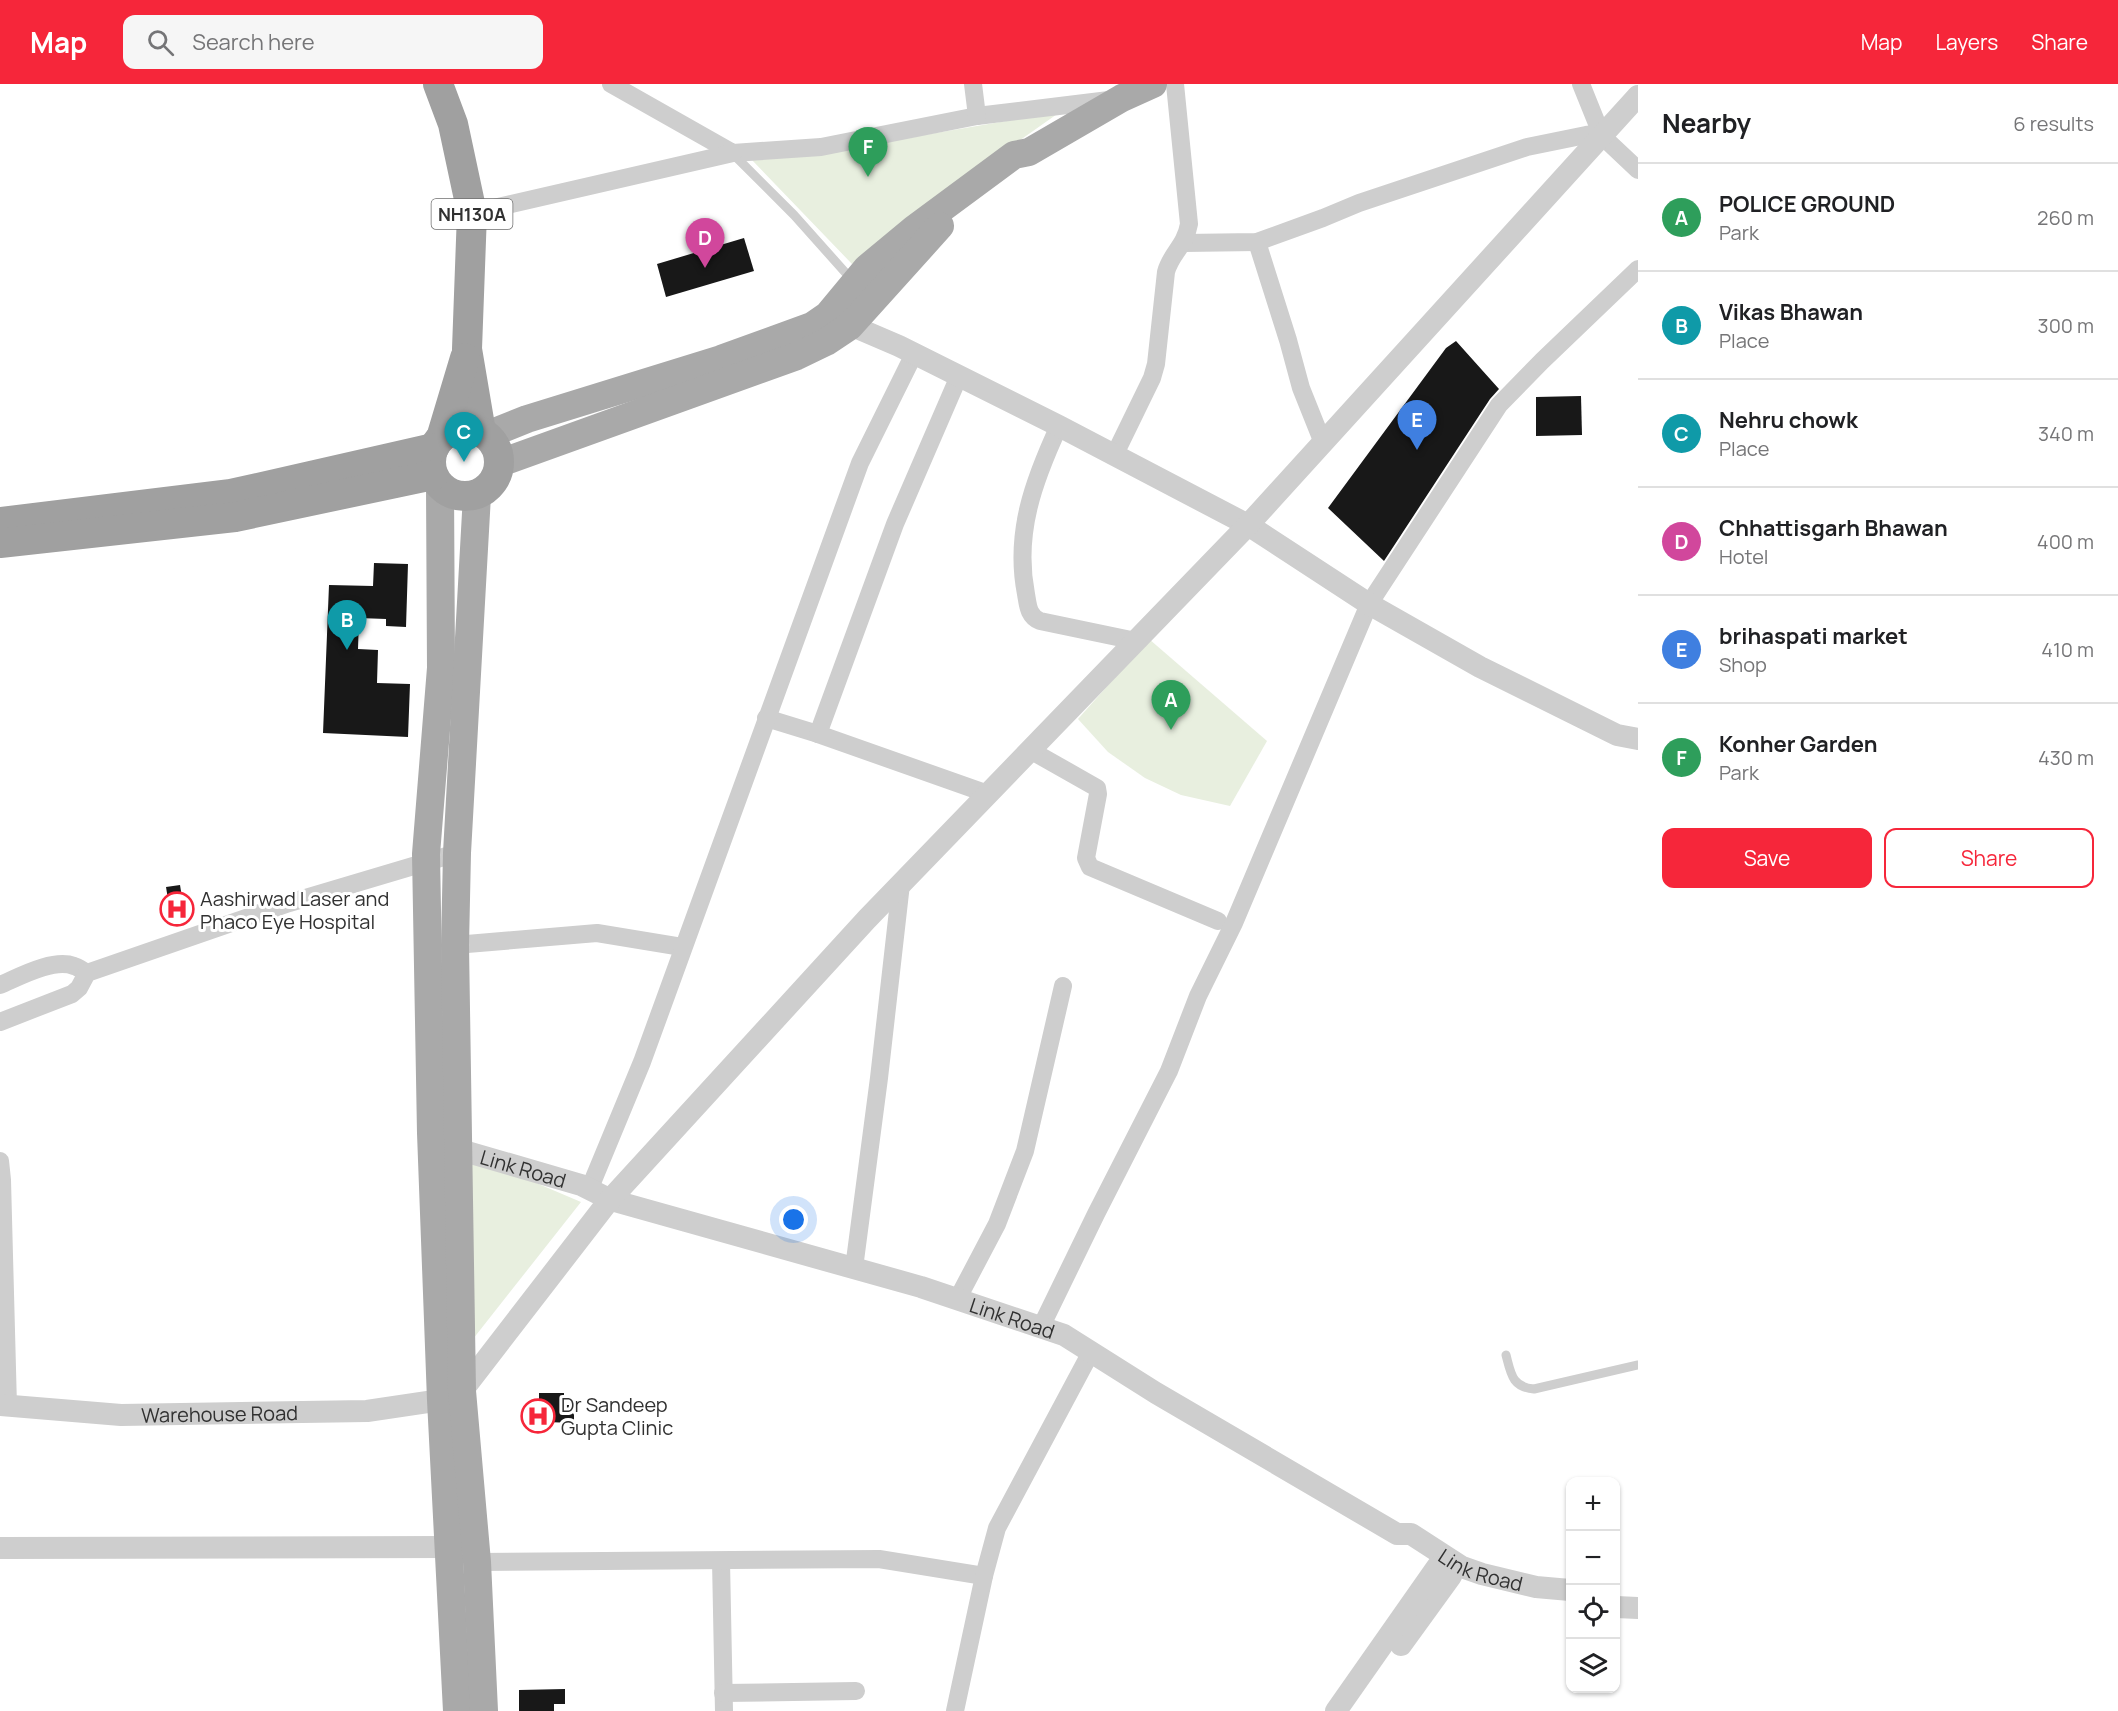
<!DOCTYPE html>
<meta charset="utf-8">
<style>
body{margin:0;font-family:Manrope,sans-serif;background:#f6f6f6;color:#202124}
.controls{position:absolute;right:18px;bottom:18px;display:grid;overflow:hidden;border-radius:12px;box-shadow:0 2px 4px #0004}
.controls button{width:54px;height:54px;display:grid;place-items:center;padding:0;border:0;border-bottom:2px solid #e0e0e0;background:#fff;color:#202124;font:30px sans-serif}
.you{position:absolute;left:794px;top:1136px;width:21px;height:21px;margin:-15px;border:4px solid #fff;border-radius:50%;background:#1a73e8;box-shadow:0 0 0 9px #1a73e833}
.badge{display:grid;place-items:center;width:39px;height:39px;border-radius:50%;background:#f6263a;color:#fff;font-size:20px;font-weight:700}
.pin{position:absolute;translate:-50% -50px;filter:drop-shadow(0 2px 3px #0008)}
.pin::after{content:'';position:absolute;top:32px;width:21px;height:18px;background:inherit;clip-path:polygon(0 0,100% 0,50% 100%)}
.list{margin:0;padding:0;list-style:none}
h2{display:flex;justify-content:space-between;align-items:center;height:78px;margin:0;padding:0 24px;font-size:26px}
h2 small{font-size:20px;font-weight:400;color:#757577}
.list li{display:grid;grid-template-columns:39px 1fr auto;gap:18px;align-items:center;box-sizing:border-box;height:108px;padding:0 24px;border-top:2px solid #e0e0e0}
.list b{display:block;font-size:22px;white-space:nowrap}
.list p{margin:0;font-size:20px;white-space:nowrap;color:#757577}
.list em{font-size:20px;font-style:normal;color:#757577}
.actions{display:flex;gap:12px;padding:18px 24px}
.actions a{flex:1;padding:14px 0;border:2px solid #f6263a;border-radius:12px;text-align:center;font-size:21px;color:#f6263a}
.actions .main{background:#f6263a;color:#fff}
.icon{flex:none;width:33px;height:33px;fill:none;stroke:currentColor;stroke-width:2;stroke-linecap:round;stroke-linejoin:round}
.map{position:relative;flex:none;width:1638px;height:1627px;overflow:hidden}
header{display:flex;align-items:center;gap:36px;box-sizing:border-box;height:84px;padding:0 30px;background:#f6263a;color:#fff}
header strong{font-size:28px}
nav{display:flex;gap:33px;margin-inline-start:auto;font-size:21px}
.search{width:420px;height:54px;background:#f6f6f6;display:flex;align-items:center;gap:15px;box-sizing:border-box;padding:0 21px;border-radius:12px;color:#757577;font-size:22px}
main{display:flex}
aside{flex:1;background:#fff}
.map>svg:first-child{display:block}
.green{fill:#e8efdf}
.building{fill:#181818}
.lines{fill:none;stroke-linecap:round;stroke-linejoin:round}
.service{stroke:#cecece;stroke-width:9}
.minor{stroke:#cecece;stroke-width:18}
.tertiary{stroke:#cecece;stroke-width:22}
.primary{stroke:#a9a9a9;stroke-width:28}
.trunk{stroke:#a0a0a0;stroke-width:30}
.labels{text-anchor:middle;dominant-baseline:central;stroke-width:6;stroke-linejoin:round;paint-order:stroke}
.shield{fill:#fff;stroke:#6f6f6f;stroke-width:1.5}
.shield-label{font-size:18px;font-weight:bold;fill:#313131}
.poi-label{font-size:20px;fill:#313131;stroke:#fff;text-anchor:start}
.street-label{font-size:20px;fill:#313131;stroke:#fff}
</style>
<header>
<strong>Map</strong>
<div class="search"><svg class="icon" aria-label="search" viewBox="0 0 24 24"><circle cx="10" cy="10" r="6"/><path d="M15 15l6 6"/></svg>Search here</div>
<nav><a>Map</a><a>Layers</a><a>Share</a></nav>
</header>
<main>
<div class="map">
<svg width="1638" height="1627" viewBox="0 0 1638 1627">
<rect width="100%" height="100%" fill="#fff"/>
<!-- green -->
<g class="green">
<polygon points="1060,28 942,111 852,180 751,75 871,60"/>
<polygon points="1149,555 1267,657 1230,722 1181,711 1145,694 1108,668 1078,635"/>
<polygon points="470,1071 581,1118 473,1255"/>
</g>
<!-- building -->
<g class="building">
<polygon points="744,154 754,187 666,213 657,180"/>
<polygon points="1456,257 1499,305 1490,315 1384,477 1328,424 1446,264"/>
<polygon points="1581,312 1582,351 1536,352 1536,313"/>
<polygon points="374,479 408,480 406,543 386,542 386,535 359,534 358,565 378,566 377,599 410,600 408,653 323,649 329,501 373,502"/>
<polygon points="180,801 186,838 172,840 166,803"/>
<polygon points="539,1309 564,1309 564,1321 574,1321 574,1339 546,1338 546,1341 530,1341 531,1316 539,1316"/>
<polygon points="565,1605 565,1620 554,1620 554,1627 519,1627 519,1606"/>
</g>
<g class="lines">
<!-- service -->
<g class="service">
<polyline points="734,71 794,131 852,196"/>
<path d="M 1506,1271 C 1511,1290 1512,1303 1534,1305 L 1638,1281"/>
</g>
<!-- minor -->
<g class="minor">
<polyline points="611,0 733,69 821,63 977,32 1109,16"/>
<polyline points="973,0 977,32"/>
<polyline points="1581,0 1602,52 1638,86"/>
<polyline points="472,129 733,69"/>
<polyline points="1257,158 1288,256 1301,304 1323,359"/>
<polyline points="1184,159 1257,158 1323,134 1359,119 1527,63 1586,51 1594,50 1602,52"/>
<path d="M 1059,342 C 1034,396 1014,449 1026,510 C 1028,521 1028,532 1040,537 L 1136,557"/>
<path d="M 1115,370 L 1152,294 L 1156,280 L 1166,188 C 1171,169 1185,163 1189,140 L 1175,0"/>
<polyline points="766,634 818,650 988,710"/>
<polyline points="818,650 895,440 959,292"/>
<polyline points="1030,666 1097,704 1098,710 1086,774 1090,783 1218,837"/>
<polyline points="455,861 597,849 682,863"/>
<path d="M 0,901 C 19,893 53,874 74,882 C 78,883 83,887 87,889"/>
<polyline points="0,938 72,910 79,904 87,889 289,819 457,769"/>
<polyline points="0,1077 2,1096 8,1322"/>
<polyline points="589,1106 642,978 860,379 914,270"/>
<polyline points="854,1184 879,994 901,800"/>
<polyline points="957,1216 997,1140 1025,1067 1063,902"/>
<polyline points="1041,1243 1096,1130 1169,987 1198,912 1234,839 1369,520 1499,321 1542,277 1638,185"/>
<polyline points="721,1477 724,1627"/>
<polyline points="477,1478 879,1475 984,1492"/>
<polyline points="723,1609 856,1607"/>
<polyline points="955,1627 984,1492 997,1444 1091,1268"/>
</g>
<!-- tertiary -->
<g class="tertiary">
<polyline points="836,235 899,262 1059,342 1248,441 1369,520 1480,583 1617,651 1638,655"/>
<path id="s1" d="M 444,1064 L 457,1065 L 581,1101 L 611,1116 L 921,1203 L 1064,1251 L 1156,1309 L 1397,1450 L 1411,1450 L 1462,1483 L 1482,1490 L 1536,1503 L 1570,1506"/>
<path id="s2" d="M 0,1321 L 121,1331 L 367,1327 L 441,1316 L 462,1307 L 607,1119 L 867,835 L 1248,441 L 1638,12"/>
<polyline points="0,1464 448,1463"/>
<polyline points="1616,1523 1638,1524"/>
<polyline points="1401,1561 1451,1492"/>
<polyline points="1336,1627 1437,1483"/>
</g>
<!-- primary -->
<g class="primary">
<polyline points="487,351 527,335 721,275 812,242 828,231 867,184 914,145 1014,71 1029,68 1122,14 1153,0"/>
<polyline points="500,379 797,272 826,258 850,242 940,142"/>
<polyline points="440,402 441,584 426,770 431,1049 441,1316 457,1627"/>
<polyline points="477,411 457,769 455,861 462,1307 477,1478 484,1627"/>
</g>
<!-- trunk -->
<g class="trunk">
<polyline points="438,0 453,40 472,129 467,265 481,348"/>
<circle cx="465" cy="378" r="34"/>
<polyline points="441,354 465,274"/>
<polyline points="0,438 231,410 434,364"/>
<polyline points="0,459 235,433 433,391"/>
</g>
</g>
<!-- icons -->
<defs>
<g id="hospital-ring" transform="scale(1.725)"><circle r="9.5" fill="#fff" stroke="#f6263a" stroke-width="1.5"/><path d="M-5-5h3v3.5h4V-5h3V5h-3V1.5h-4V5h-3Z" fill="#f6263a"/></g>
</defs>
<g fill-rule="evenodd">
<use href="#hospital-ring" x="177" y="825"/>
<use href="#hospital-ring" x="538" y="1332"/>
</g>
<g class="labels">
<!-- shield labels -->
<rect class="shield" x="431.5" y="115" width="81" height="30" rx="4.5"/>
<g class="shield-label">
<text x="472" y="130">NH130A</text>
</g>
<!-- poi labels -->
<g class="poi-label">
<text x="200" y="814">Aashirwad Laser and<tspan x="200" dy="23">Phaco Eye Hospital</tspan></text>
<text x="561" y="1320">Dr Sandeep<tspan x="561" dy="23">Gupta Clinic</tspan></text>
</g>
<!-- street labels -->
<g class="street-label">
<text stroke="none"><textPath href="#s1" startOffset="82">Link Road</textPath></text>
<text stroke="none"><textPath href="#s1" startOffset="594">Link Road</textPath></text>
<text stroke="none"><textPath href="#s2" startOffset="220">Warehouse Road</textPath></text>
<text stroke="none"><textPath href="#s1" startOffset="1130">Link Road</textPath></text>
</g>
</g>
</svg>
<div class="controls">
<button>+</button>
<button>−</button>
<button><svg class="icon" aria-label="locate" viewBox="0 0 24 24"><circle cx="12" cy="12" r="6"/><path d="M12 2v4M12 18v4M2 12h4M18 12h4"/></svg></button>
<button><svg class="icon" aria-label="layers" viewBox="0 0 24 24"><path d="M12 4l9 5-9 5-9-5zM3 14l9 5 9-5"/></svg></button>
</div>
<div class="you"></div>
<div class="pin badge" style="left:1171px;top:646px;background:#2e9e5b">A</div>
<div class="pin badge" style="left:347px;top:566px;background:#0f9aa8">B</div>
<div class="pin badge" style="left:464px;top:378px;background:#0f9aa8">C</div>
<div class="pin badge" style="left:705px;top:184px;background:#d1479c">D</div>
<div class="pin badge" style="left:1417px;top:366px;background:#3f7fe0">E</div>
<div class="pin badge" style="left:868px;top:93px;background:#2e9e5b">F</div>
</div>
<aside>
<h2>Nearby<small>6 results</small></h2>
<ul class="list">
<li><span class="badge" style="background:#2e9e5b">A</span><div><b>POLICE GROUND</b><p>Park</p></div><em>260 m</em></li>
<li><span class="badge" style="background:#0f9aa8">B</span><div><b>Vikas Bhawan</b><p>Place</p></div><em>300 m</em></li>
<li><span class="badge" style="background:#0f9aa8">C</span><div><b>Nehru chowk</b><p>Place</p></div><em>340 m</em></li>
<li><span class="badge" style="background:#d1479c">D</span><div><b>Chhattisgarh Bhawan</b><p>Hotel</p></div><em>400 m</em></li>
<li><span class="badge" style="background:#3f7fe0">E</span><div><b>brihaspati market</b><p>Shop</p></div><em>410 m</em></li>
<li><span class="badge" style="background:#2e9e5b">F</span><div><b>Konher Garden</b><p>Park</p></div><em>430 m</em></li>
</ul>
<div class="actions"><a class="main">Save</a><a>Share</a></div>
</aside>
</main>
